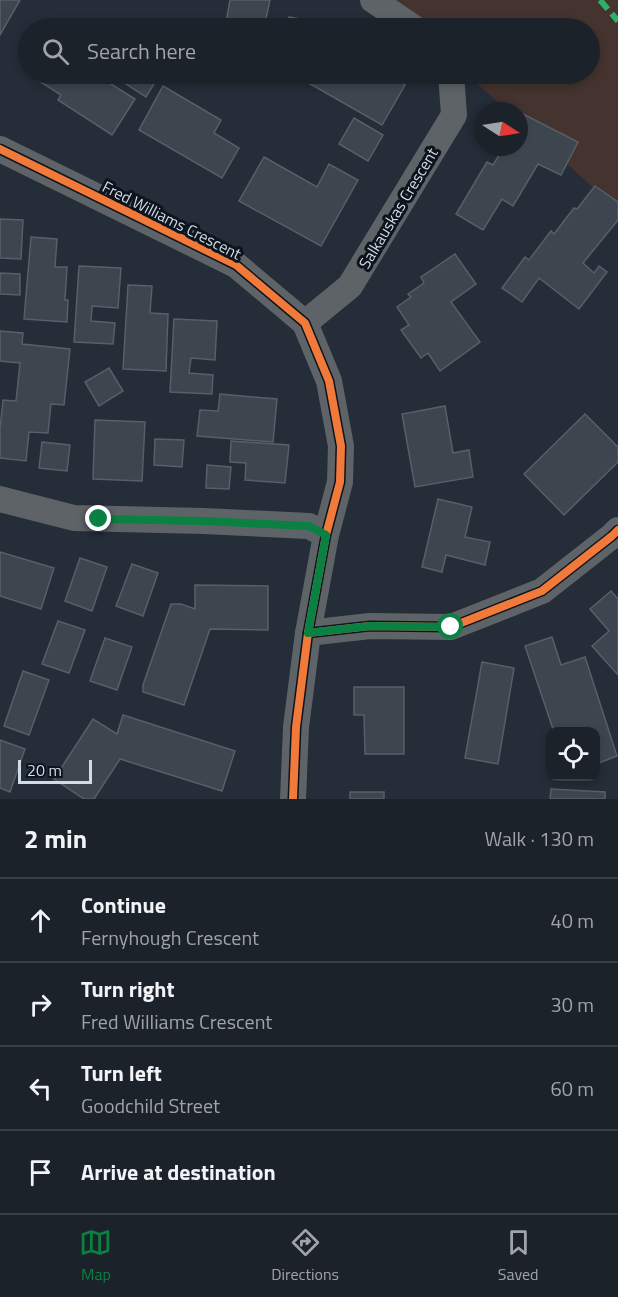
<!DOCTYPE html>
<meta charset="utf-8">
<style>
body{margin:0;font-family:"Titillium Web",sans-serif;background:#282f36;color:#f1f3f6}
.controls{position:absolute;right:18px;bottom:18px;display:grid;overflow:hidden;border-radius:12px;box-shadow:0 3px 9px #0003}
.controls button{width:54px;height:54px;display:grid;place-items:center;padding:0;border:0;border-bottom:2px solid #393f47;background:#1b222a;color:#f1f3f6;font:30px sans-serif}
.compass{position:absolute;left:474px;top:102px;width:54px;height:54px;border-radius:50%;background:#1b222a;box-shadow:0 3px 9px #0003;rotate:102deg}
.scale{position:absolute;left:18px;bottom:15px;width:74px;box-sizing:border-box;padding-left:6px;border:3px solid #d2dce9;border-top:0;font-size:16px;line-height:21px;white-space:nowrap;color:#d2dce9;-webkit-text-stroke:4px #0d141d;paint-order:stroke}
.stop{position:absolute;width:18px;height:18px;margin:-14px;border:4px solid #0b8043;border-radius:50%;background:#fff}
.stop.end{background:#0b8043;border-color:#fff;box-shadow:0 2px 6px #0008}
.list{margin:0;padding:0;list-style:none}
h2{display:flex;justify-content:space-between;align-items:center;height:78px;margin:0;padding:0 24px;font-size:26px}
h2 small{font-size:20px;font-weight:400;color:#a0a4a8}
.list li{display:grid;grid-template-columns:39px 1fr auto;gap:18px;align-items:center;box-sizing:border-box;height:84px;padding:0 24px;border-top:2px solid #393f47}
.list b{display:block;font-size:22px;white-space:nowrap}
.list p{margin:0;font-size:20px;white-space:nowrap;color:#a0a4a8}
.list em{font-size:20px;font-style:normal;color:#a0a4a8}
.icon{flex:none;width:33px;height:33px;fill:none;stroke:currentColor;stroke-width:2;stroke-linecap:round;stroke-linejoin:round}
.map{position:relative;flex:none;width:618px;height:799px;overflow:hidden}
.search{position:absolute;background:#1b222a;box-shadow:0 3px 9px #0003;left:18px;right:18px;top:18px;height:66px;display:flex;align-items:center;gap:15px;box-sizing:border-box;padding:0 21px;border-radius:33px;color:#a0a4a8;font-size:22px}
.sheet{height:414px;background:#1b222a}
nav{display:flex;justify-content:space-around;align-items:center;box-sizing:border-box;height:84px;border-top:2px solid #393f47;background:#1b222a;font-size:16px;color:#a0a4a8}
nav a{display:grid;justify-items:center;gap:3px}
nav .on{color:#0b8043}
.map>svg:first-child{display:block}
.green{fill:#44332e}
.building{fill:#3d454e;stroke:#575f68;stroke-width:1.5}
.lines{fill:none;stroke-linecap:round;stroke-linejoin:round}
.minor{stroke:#5e6368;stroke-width:26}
.quiet{stroke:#2db169;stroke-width:6;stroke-dasharray:12 6;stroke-linecap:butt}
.cycleway-casing{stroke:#0d141d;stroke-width:11}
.cycleway{stroke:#f17a3a;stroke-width:8}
.route{stroke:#0b8043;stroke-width:8}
.labels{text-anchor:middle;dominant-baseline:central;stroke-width:6;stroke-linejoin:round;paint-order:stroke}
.street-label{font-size:16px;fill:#d2dce9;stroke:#0d141d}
</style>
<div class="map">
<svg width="618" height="799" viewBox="0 0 618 799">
<rect width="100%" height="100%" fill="#242d38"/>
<!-- green -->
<polygon class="green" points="372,0 618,0 618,210 519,121 519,111 508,111 466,74 590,74 590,28 410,28"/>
<!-- building -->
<g class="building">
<polygon points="0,0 20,0 0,35"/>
<polygon points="230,0 270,0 264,28 225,28"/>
<polygon points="289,17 313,21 312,28 287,28"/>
<polygon points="35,74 95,74 135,99 112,135 58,100 61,95 33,77"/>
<polygon points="133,74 160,74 146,97 126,84"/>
<polygon points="310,74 386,74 405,85 382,125 305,81"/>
<polygon points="163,86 221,120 214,133 239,148 222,178 139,130"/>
<polygon points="519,112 578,142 561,175 538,164 513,206 502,199 483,230 456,214 487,162 493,165 504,147 519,147"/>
<polygon points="354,118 383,135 368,161 339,144"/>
<polygon points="264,157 317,187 329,164 358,180 321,246 239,201"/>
<polygon points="595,186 618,202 618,220 583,263 594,273 599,266 607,272 579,309 539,278 522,302 502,288 525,257 529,260 551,231 554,234 574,208 577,209"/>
<polygon points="0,219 23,220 21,259 0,258"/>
<polygon points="31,237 57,239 55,267 67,267 65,300 68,300 67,322 24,319"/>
<polygon points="455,254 476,284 451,302 480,342 440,371 428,353 421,358 401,330 409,325 397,307 411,297 408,294 424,283 421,277"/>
<polygon points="79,266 121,268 118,308 92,306 91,321 115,323 113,344 74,342"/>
<polygon points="0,273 20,274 20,295 0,294"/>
<polygon points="128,285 152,286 150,313 168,314 166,371 123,369"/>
<polygon points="174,319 217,321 215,360 191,358 189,373 213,375 212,394 170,392"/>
<polygon points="0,331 23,333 22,344 70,349 64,405 51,404 48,433 29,432 26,461 0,458 0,429 3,400 16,401 20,363 0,361"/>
<polygon points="109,368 123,391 99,406 85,382"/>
<polygon points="220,394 277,399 273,442 197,436 200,410 218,411"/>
<polygon points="445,406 453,453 469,450 473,477 415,487 402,414"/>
<polygon points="585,414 618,447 618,462 564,515 524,474"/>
<polygon points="95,420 145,422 142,481 93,479"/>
<polygon points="155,439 184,440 182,467 154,465"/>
<polygon points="231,441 289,445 285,483 245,480 246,463 230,462"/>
<polygon points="42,442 70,445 67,471 39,468"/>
<polygon points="207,465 231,467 229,489 206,488"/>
<polygon points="438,499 472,507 465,537 490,542 485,565 446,555 442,572 422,567"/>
<polygon points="0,552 54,568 41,609 0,596"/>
<polygon points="80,558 107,567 92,611 65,601"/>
<polygon points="132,564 158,573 143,616 116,606"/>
<polygon points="195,585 268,586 268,630 210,629 184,705 143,692 143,685 171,604 181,604 195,609"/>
<polygon points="611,591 618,599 618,675 592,646 609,631 590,609"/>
<polygon points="58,621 85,630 69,673 42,664"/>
<polygon points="552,637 561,665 585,657 617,756 596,764 596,732 554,732 525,646"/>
<polygon points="105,638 132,647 117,690 90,681"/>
<polygon points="482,662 514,668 498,764 465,758"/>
<polygon points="23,671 49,680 29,735 4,726"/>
<polygon points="354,687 404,687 404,754 365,754 364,715 354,715"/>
<polygon points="123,715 235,751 222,791 120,759 94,799 84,799 54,779 93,719 117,734"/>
<polygon points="0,740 25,749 10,792 0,788"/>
<polygon points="551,789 605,792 605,799 550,799"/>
<rect x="350" y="792" width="34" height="7"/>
</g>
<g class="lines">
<!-- minor -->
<g class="minor">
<polyline points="373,0 414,28"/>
<polyline points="0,149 236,265 305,323 329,381 341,446 340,482 326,535 308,633 296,727 293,799"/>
<polyline points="305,323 350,286 454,115 451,74"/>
<polyline points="0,499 74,518 204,521 309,526 326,535"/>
<polyline points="308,633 370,626 451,627 542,591 612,536 618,530"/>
</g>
<!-- quiet -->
<polyline class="quiet" points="600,0 618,21"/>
<!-- cycleway casing -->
<g class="cycleway-casing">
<g id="cycleway">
<polyline points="0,149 236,265 305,323 329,381 341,446 340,482 326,535 308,633 296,727 293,799"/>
<polyline points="308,633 370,626 451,627 542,591 612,536 618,530"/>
</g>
</g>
<!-- cycleway -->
<use href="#cycleway" class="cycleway"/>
</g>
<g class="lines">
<!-- route -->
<polyline class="route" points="99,519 204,521 309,526 326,535 308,633 370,626 451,627"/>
</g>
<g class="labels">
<!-- street labels -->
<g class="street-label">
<text transform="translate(398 208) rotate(-59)">Salkauskas Crescent</text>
<text transform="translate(172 220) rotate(27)">Fred Williams Crescent</text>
</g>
</g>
</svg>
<div class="controls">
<button><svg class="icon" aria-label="locate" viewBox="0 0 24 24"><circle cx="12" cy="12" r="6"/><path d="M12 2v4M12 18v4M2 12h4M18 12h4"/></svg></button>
</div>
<svg class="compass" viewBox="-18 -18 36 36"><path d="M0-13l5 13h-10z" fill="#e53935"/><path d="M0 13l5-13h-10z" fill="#a0a4a8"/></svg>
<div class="scale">20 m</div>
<div class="stop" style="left:451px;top:627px"></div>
<div class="stop end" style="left:99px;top:519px"></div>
<div class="search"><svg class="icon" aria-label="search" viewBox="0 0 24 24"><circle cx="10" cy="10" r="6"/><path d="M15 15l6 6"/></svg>Search here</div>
</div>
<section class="sheet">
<h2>2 min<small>Walk · 130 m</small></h2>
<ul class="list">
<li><svg class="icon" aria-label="ahead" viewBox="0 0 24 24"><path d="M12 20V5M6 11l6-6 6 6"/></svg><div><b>Continue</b><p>Fernyhough Crescent</p></div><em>40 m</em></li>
<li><svg class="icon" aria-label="right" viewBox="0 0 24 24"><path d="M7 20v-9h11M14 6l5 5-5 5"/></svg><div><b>Turn right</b><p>Fred Williams Crescent</p></div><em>30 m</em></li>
<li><svg class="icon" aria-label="left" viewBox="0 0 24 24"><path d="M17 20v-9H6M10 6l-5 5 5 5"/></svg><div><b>Turn left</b><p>Goodchild Street</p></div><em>60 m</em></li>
<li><svg class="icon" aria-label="arrive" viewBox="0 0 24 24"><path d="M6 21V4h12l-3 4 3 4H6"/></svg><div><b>Arrive at destination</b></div></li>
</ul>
</section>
<nav>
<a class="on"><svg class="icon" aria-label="map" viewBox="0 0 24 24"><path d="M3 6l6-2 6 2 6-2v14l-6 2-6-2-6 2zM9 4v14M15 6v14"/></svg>Map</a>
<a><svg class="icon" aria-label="directions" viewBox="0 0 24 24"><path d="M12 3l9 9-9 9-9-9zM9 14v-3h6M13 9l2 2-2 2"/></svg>Directions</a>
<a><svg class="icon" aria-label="saved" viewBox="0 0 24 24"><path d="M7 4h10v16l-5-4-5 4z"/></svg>Saved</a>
</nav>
